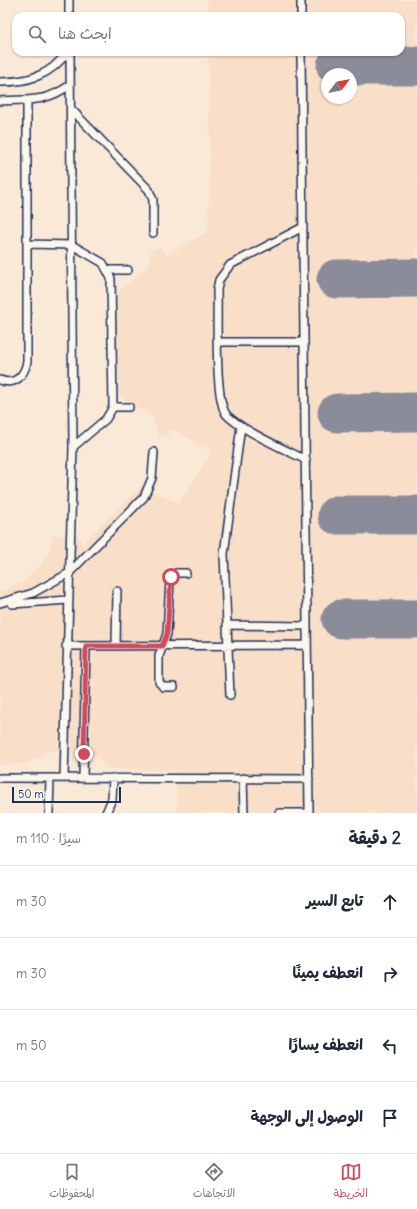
<!DOCTYPE html>
<html lang="ar">
<head>
<meta charset="utf-8">
<style>
	body { margin:0; font-family:Delius,"Playpen Sans Arabic",sans-serif; background:#f2f2f3; color:#1f2937; direction:rtl }
	.compass { position:absolute; left:321px; top:68px; width:36px; height:36px; border-radius:50%; background:#fff; box-shadow:0 1px 3px #0004; rotate:58deg }
	.scale { position:absolute; left:12px; bottom:10px; width:109px; box-sizing:border-box; padding-left:4px; border:2px solid #1b2f5e; border-top:0; font-size:11px; line-height:14px; white-space:nowrap; color:#1b2f5e; -webkit-text-stroke:3px #fbf7ec; paint-order:stroke }
	.stop { position:absolute; width:12px; height:12px; margin:-9px; border:3px solid #d1495b; border-radius:50%; background:#fff }
	.stop.end { background:#d1495b; border-color:#fff; box-shadow:0 1px 4px #0008 }
	.list { margin:0; padding:0; list-style:none }
	h2 { display:flex; justify-content:space-between; align-items:center; height:52px; margin:0; padding:0 16px; font-size:17px }
	h2 small { font-size:13px; font-weight:400; color:#747a83 }
	.list li { display:grid; grid-template-columns:26px 1fr auto; gap:12px; align-items:center; box-sizing:border-box; height:72px; padding:0 16px; border-top:1px solid #e0e1e3 }
	.list b { display:block; font-size:15px; white-space:nowrap }
	.list em { font-size:13px; font-style:normal; color:#747a83 }
	.icon { flex:none; width:22px; height:22px; fill:none; stroke:currentColor; stroke-width:2; stroke-linecap:round; stroke-linejoin:round }
	.map { position:relative; flex:none; width:417px; height:813px; overflow:hidden; direction:ltr }
	.search { position:absolute; background:#fff; box-shadow:0 1px 3px #0004; left:12px; right:12px; top:12px; height:44px; display:flex; align-items:center; gap:10px; box-sizing:border-box; padding:0 14px; border-radius:12px; color:#747a83; font-size:15px }
	.sheet { height:340px; background:#fff }
	nav { display:flex; justify-content:space-around; align-items:center; box-sizing:border-box; height:56px; border-top:1px solid #e0e1e3; background:#fff; font-size:11px; color:#747a83 }
	nav a { display:grid; justify-items:center; gap:2px }
	nav .on { color:#d1495b }
	.map>svg:first-child { display:block }
	.built { fill:#f9dfc8; fill-rule:evenodd }
	.lines { fill:none; stroke-linecap:round; stroke-linejoin:round }
	.taxiway { stroke:#8a8c9a; stroke-width:39 }
	.lane-casing { stroke:#1b2f5e; stroke-width:10 }
	.lane { stroke:#fbf7ec; stroke-width:7 }
	.route { stroke:#d1495b; stroke-width:5 }
</style>
</head>
<body>
<div class="map">
<svg width="417" height="813" viewBox="0 0 417 813">
	<rect width="100%" height="100%" fill="#fae9d7"/>
	<filter id="ink" filterUnits="userSpaceOnUse"><feTurbulence type="fractalNoise" baseFrequency=".025" numOctaves="2"/><feDisplacementMap in="SourceGraphic" scale="8" xChannelSelector="R" yChannelSelector="G"/><feConvolveMatrix kernelMatrix="1 2 1 2 8 2 1 2 1" color-interpolation-filters="sRGB"/></filter>
	<g filter="url(#ink)">
		<path class="built" d="M207,0H417V813H177L176,771L111,769L104,765L95,754L47,751L43,756L28,764L0,765V591L23,582L41,565L49,551L53,535L81,537V545L140,487L179,503L212,452L173,430L164,437L159,436L151,416L119,396L116,294L147,267L152,249L159,247L167,255L208,232L210,151L208,52H401V16H208ZM327,74H351V98H327Z"/>
		<g class="lines">
			<path class="taxiway" d="M336,66H417
				M336,279L417,278
				M337,413L417,412
				M337,515H417
				M341,619H417"/>
			<defs>
				<path id="lane" d="M69,0V16
					M301,0V16
					M301,52L309,813
					M0,82C27,82 51,76 67,52
					M0,101C29,99 45,103 70,85
					M71,109L149,190L153,200V233
					M303,227L230,265L219,280L217,290C218,314 214,398 226,414C239,429 286,450 306,460
					M27,244L72,245L103,263L111,278L113,407L106,419L73,447
					M108,270H128
					M218,342H304
					M0,380C15,386 24,376 27,362V101
					M113,407H129
					M0,603L33,593L69,573L144,497L152,478L154,452
					M12,604L68,600
					M227,625L307,626
					M66,646L307,645
					M116,646L117,591
					M174,687H163L159,682V656L167,634L170,580L176,573H186
					M230,695L224,554L241,426
					M0,778L309,779
					M64,778L73,447L70,52
					M83,778L86,646
					M243,778L244,813
					M49,813L50,778
					M106,813L112,799L113,778
					M279,813H309"/>
			</defs>
			<use href="#lane" class="lane-casing"/>
			<use href="#lane" class="lane"/>
		</g>
	</g>
	<g class="lines" filter="url(#ink)">
		<path class="route" d="M84,754L86,646H162L167,634L171,577"/>
	</g>
</svg>
<svg class="compass" viewBox="-18 -18 36 36"><path d="M0-13l5 13h-10z" fill="#e53935"/><path d="M0 13l5-13h-10z" fill="#747a83"/></svg>
<div class="scale">50 m</div>
<div class="stop" style="left:171px;top:577px"></div>
<div class="stop end" style="left:84px;top:754px"></div>
<div class="search"><svg class="icon" aria-label="search" viewBox="0 0 24 24"><circle cx="10" cy="10" r="6"/><path d="M15 15l6 6"/></svg>ابحث هنا</div>
</div>
<section class="sheet">
<h2>2 دقيقة<small>سيرًا · 110 m</small></h2>
<ul class="list">
<li><svg class="icon" aria-label="ahead" viewBox="0 0 24 24"><path d="M12 20V5M6 11l6-6 6 6"/></svg><div><b>تابع السير</b></div><em>30 m</em></li>
<li><svg class="icon" aria-label="right" viewBox="0 0 24 24"><path d="M7 20v-9h11M14 6l5 5-5 5"/></svg><div><b>انعطف يمينًا</b></div><em>30 m</em></li>
<li><svg class="icon" aria-label="left" viewBox="0 0 24 24"><path d="M17 20v-9H6M10 6l-5 5 5 5"/></svg><div><b>انعطف يسارًا</b></div><em>50 m</em></li>
<li><svg class="icon" aria-label="arrive" viewBox="0 0 24 24"><path d="M6 21V4h12l-3 4 3 4H6"/></svg><div><b>الوصول إلى الوجهة</b></div></li>
</ul>
</section>
<nav>
<a class="on"><svg class="icon" aria-label="map" viewBox="0 0 24 24"><path d="M3 6l6-2 6 2 6-2v14l-6 2-6-2-6 2zM9 4v14M15 6v14"/></svg>الخريطة</a>
<a><svg class="icon" aria-label="directions" viewBox="0 0 24 24"><path d="M12 3l9 9-9 9-9-9zM9 14v-3h6M13 9l2 2-2 2"/></svg>الاتجاهات</a>
<a><svg class="icon" aria-label="saved" viewBox="0 0 24 24"><path d="M7 4h10v16l-5-4-5 4z"/></svg>المحفوظات</a>
</nav>
</body>
</html>
